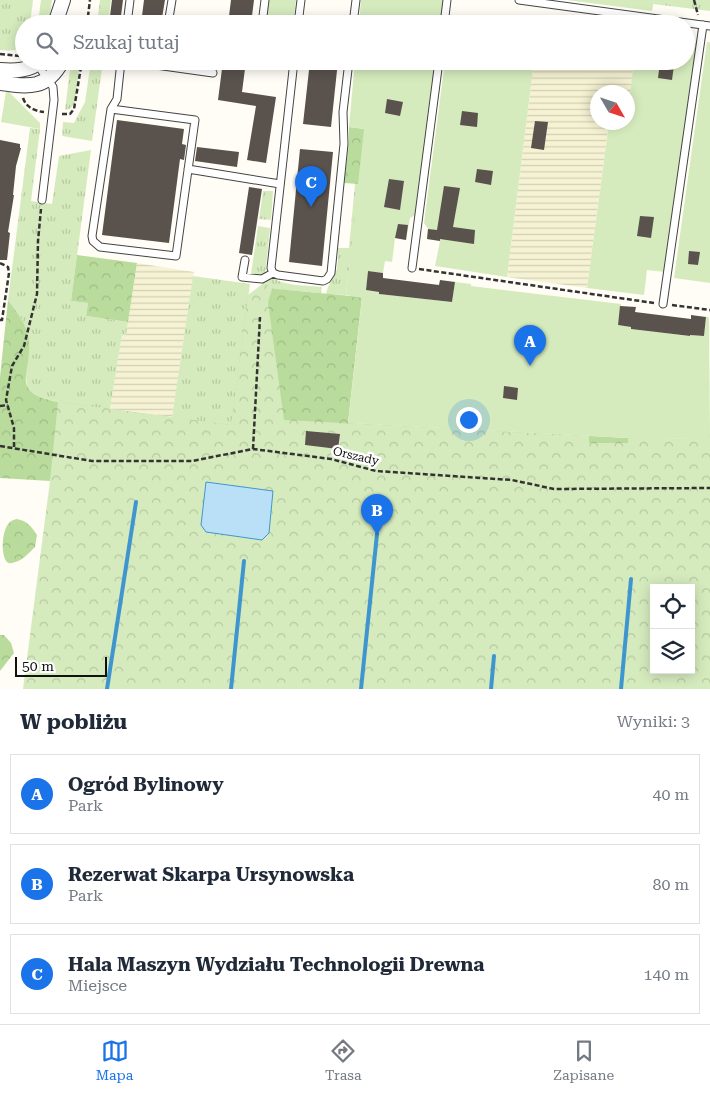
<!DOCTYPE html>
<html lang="pl">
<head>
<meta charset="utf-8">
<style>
	body { margin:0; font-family:"Roboto Serif",serif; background:#f6f6f7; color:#1f2937 }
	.controls { position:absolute; right:15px; bottom:15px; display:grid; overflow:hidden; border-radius:0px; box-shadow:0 2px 12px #0003 }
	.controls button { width:45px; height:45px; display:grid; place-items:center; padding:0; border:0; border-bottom:1px solid #e0e1e3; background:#fff; color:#1f2937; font:25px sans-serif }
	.compass { position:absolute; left:590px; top:85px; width:45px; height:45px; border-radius:50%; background:#fff; box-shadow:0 2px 12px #0003; rotate:129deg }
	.scale { position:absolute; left:15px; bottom:12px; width:92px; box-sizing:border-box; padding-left:5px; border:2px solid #111; border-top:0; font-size:14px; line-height:18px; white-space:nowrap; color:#111; -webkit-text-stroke:4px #fff; paint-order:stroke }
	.you { position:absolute; left:468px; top:419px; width:18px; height:18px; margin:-12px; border:4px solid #fff; border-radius:50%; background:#1a73e8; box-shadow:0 0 0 8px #1a73e833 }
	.badge { display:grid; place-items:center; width:32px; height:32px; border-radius:50%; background:#1a73e8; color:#fff; font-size:16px; font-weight:700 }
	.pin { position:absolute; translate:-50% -41px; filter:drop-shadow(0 1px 2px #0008) }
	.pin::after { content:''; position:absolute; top:26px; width:18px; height:15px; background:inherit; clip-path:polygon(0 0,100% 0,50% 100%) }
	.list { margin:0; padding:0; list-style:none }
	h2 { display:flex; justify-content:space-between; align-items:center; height:65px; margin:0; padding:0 20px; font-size:21px }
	h2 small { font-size:16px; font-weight:400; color:#747a83 }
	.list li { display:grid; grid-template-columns:32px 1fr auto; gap:15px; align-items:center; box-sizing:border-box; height:80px; margin:0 10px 10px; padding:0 10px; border:1px solid #e0e1e3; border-radius:0px }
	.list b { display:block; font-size:19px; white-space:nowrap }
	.list p { margin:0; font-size:16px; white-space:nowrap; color:#747a83 }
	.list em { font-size:16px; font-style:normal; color:#747a83 }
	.icon { flex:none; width:28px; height:28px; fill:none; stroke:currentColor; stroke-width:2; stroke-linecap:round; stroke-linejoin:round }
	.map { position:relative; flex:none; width:710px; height:689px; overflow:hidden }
	.search { position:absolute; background:#fff; box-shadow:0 2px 12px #0003; left:15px; right:15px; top:15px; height:55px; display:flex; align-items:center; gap:12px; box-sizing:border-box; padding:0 18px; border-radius:28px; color:#747a83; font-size:19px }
	.sheet { height:335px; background:#fff }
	nav { display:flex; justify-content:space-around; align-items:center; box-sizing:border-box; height:70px; border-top:1px solid #e0e1e3; background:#fff; font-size:14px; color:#747a83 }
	nav a { display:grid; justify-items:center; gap:2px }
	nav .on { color:#1a73e8 }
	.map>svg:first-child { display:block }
	.farmland { fill:url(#farmland-rules) }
	.grass { fill:url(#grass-tufts) }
	.forest { fill:url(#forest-crowns) }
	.park { fill:url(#park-crowns); fill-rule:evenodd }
	.garden { fill:#d5ebbd }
	.water { fill:#b9e0f7; stroke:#3f96cf }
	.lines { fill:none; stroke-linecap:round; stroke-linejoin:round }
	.stream { stroke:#3f96cf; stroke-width:4 }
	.building { fill:#5a524d }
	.lane-casing { stroke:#444; stroke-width:9 }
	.street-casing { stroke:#444; stroke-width:16 }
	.path { stroke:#333; stroke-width:2.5; stroke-dasharray:5 2.5; stroke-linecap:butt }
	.lane { stroke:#fff; stroke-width:7 }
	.street { stroke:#fff; stroke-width:14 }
	.labels { text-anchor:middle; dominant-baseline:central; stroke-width:5; stroke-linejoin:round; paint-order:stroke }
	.street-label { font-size:12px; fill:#111; stroke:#fff }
</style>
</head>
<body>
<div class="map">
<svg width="710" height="689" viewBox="0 0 710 689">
	<defs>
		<pattern id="farmland-rules" width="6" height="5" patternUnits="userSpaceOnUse" patternTransform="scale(1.25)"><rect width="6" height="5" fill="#f6f3d4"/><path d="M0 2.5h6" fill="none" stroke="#d2cfb5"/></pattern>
		<pattern id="grass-tufts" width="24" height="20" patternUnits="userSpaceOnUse" patternTransform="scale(1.25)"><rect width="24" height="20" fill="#d5ebbd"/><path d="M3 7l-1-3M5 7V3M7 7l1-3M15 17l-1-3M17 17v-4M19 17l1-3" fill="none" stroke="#b6c8a1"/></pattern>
		<pattern id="forest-crowns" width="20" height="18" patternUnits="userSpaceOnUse" patternTransform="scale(1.25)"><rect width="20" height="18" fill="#b9dc9c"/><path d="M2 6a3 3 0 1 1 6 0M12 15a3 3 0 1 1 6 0" fill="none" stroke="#9ebc85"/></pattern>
		<pattern id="park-crowns" width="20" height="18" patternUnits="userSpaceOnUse" patternTransform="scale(1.25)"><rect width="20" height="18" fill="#d5ebbd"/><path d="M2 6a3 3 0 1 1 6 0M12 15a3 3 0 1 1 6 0" fill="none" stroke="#b6c8a1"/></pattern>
	</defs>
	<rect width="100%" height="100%" fill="#fffdf5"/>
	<path class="farmland" d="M534,61H634L628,109V92H598V122L609,123L587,288L507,277Z
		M137,263L194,272L172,417L110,409L122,334L126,335Z"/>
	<path class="grass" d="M0,0H33L30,24H24V44C16,52 10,51 0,50Z
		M41,0H52L49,24H38Z
		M100,0H111L108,24H97Z
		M654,0H710V11L653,4Z
		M71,61H80L75,103L70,109L65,110Z
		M91,61H103L92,141L62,136L63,122L74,123L85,102Z
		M30,128L40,129L31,201L52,204L59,156L91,150L71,301L88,303L86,316L128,322L126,335H122L110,409C86,405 46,405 27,389L22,320L8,300Z
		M355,184H359L346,295L326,294C328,283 335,278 337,268C338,262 338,254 338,248H349Z
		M263,191H273L271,220L259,219Z
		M258,226L270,228L265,276L251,274Z
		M193,276L250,284L231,426L172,417Z
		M272,277C286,287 305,285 322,287L321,293L272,289L265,282Z"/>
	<path class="forest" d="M349,127L365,129L359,184L344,183L349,143Z
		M77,255L137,263L128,322L86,316L88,303L71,301Z
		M266,288L362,297L348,423L628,438L692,439L710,435V508L50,481L0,478V377L8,300C16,311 28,326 29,341C31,378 9,391 58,402L231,425L248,295Z
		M17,519C27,521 31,526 37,535L35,547C28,554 22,561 12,563C0,567 0,530 10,522C12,520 14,520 17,519Z
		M0,635H4L11,643L14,653L0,671Z"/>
	<path class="park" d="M265,282L272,289L268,302L284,420L589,436V443H628V438L693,439V435H710V689H23L50,481L58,402L231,425L248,295ZM654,588H691V670H654Z"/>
	<path class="garden" d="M269,0H296L293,24H266Z
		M361,0H442L444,1L441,24H359Z
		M567,0H654L652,11Z
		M451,15L530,24H450Z
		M686,42L696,43L665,272L647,270L644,295L587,288L609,123L628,122V109L634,61H686Z
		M707,42H710V283L674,278Z
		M355,61H436L417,214L410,218L406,240L395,238L392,262L385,261L383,273L368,271L366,290L379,292V294L452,302L455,282L471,284V286L621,304L618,325L631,327V329L689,336L690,335L704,336L706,317H709L710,435H693V439L628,438L348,423L362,298L346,295L364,129L349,127Z
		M445,61H534L507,277L435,266L440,241L427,239L428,229L424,223Z
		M6,92H9L40,123V129L1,122Z"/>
	<path class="water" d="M206,482L273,491L269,533L262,540L206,532L201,525Z"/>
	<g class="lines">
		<path class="stream" d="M107,689L136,502
			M231,689L244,561
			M361,689L377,534
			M491,689L494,656
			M621,689L631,579"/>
	</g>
	<path class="building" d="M112,0H123L120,24H109Z
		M144,0H165L161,24H141Z
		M231,0H254L251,24H228Z
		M223,61H246L242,92L276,97L266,163L247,160L256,106L218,100Z
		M310,61H338L331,127L303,124Z
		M660,62L674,65L672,80L658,78Z
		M387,99L403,102L400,116L385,113Z
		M462,111L478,113L477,127L460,125Z
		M117,120L184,129L182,144L186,145L184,160L180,159L169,243L102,235Z
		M535,121L548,122L544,150L531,148Z
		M0,140L20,144V148H21L16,166L13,195H14L8,232L10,233L7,260H0Z
		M197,147L239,152L237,167L195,161Z
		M300,149L333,152L322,266L289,262Z
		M477,169L493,171L491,185L475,182Z
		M389,179L404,181L400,210L384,207Z
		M444,186L460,188L453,227L475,230L474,244L440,239V241L427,239L428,229L437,230Z
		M249,187L262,189L252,255L239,253Z
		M640,216L654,217L651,238L637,236Z
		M398,224L408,225L406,240L395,238Z
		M689,251L700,252L698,265L688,264Z
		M368,271L383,273V278L439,285L440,280L455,282L452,302L379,294V292L366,290Z
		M620,306L636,307L635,312L691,319V315L706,317L704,336L690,335V336L631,329V327L618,325Z
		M504,386L518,388L517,400L503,398Z
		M306,431L340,434L338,449L305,445Z"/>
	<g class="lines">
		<defs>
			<path id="lane" d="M519,0L710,26
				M127,24L130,0
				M168,24L172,0
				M262,24L265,0
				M298,24L301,0
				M353,24L356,0
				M444,24L447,0
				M129,61L163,66V62
				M271,61L294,64
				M294,61L271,268L273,273L278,275L323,281L327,279L331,273L344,144L343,112L349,61
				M37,64L53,87L54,100L42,200
				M163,66L213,73
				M111,109L195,120L176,256L100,247L93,241L92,236L111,109L117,99L121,61
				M188,169L280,184
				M245,260L242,277L262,279L273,273
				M412,268L439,61
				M663,304L703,25"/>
			<path id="street" d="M55,24L63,0
				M0,70C15,71 29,71 41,61
				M0,83C28,87 47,90 62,61"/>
		</defs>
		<use href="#lane" class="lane-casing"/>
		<use href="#street" class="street-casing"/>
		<path class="path" d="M694,0L698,15
			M87,24L90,0
			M0,54L20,56
			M23,98C26,107 34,111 44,112
			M62,114H70L74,109L82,61
			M0,263L8,267L9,273L2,320H0
			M419,269L654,303
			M672,305L710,310
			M0,406L8,405
			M0,446L92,461H192L253,449L331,459L376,471L512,480L554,489L710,488
			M14,447V428L6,400L12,366L24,346L37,294L38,241L41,209
			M253,449L260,317"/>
		<use href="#lane" class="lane"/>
		<use href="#street" class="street"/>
	</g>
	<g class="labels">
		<g class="street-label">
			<text transform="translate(356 456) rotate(13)">Orszady</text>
		</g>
	</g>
</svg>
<div class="controls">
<button><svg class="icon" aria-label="locate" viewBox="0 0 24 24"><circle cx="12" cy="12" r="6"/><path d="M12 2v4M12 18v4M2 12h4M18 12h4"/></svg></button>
<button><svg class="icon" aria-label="layers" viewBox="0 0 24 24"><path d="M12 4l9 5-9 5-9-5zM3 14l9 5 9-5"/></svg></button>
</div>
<svg class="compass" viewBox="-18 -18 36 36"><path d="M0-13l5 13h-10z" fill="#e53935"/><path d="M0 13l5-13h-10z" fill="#747a83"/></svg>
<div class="scale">50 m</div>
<div class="you"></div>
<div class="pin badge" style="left:530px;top:366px">A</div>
<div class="pin badge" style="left:377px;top:535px">B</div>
<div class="pin badge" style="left:311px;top:207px">C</div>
<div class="search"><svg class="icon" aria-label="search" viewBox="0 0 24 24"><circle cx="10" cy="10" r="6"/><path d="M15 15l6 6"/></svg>Szukaj tutaj</div>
</div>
<section class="sheet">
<h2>W pobliżu<small>Wyniki: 3</small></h2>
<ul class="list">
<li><span class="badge">A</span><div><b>Ogród Bylinowy</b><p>Park</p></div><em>40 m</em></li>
<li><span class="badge">B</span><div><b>Rezerwat Skarpa Ursynowska</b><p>Park</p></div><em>80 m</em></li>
<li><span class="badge">C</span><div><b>Hala Maszyn Wydziału Technologii Drewna</b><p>Miejsce</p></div><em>140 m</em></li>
</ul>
</section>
<nav>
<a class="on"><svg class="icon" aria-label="map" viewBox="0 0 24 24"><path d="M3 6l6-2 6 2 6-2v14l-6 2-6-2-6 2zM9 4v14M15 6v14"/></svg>Mapa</a>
<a><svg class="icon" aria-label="directions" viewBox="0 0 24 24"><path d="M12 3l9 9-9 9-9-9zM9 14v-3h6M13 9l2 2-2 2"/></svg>Trasa</a>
<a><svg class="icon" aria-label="saved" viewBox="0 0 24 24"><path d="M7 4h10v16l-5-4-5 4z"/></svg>Zapisane</a>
</nav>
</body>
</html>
